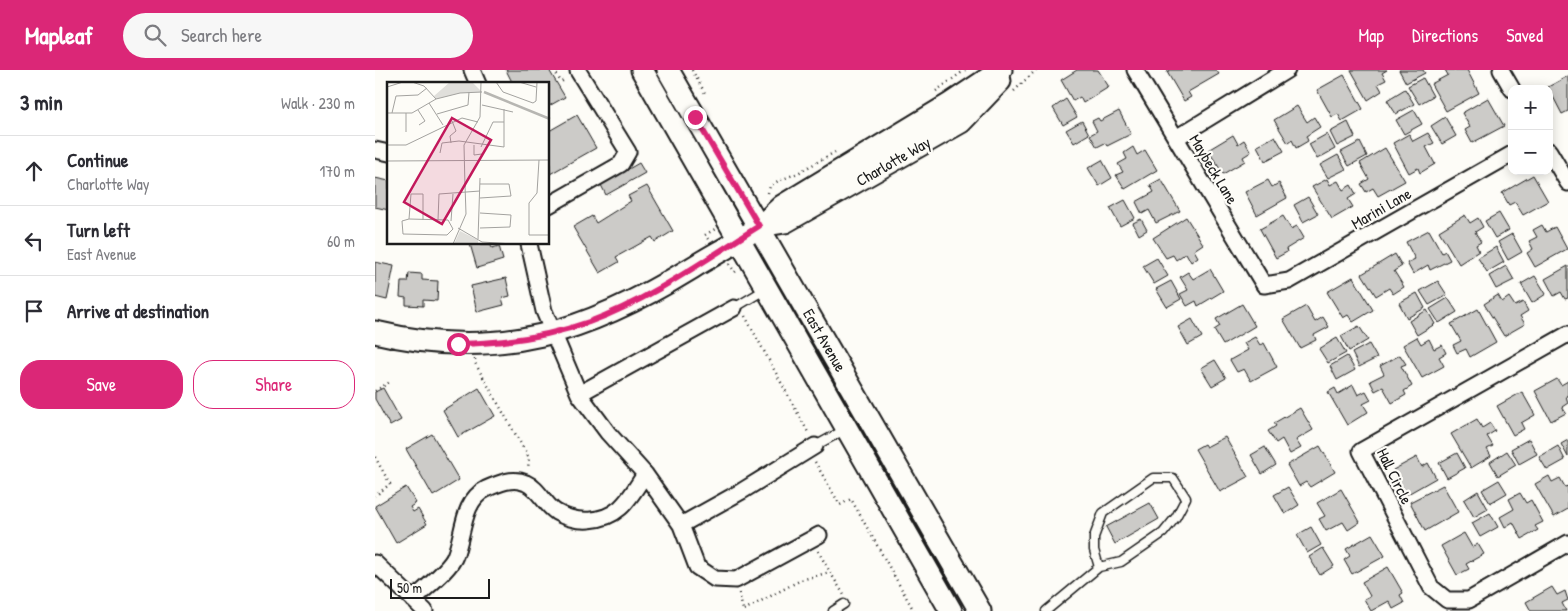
<!DOCTYPE html>
<html lang="en">
<head>
<meta charset="utf-8">
<style>
	body { margin:0; font-family:"Patrick Hand",sans-serif; background:#f7f7f7; color:#2b2b33 }
	.controls { position:absolute; right:15px; top:15px; display:grid; overflow:hidden; border-radius:10px; box-shadow:0 2px 12px #0003 }
	.controls button { width:45px; height:45px; display:grid; place-items:center; padding:0; border:0; border-bottom:1px solid #e1e1e2; background:#fff; color:#2b2b33; font:25px sans-serif }
	.scale { position:absolute; left:15px; bottom:12px; width:100px; box-sizing:border-box; padding-left:5px; border:2px solid #1c1c1c; border-top:0; font-size:14px; line-height:18px; white-space:nowrap; color:#1c1c1c; -webkit-text-stroke:4px #fdfcf7; paint-order:stroke }
	.stop { position:absolute; width:15px; height:15px; margin:-11px; border:4px solid #db2777; border-radius:50%; background:#fff }
	.stop.end { background:#db2777; border-color:#fff; box-shadow:0 1px 5px #0008 }
	.list { margin:0; padding:0; list-style:none }
	h2 { display:flex; justify-content:space-between; align-items:center; height:65px; margin:0; padding:0 20px; font-size:21px }
	h2 small { font-size:16px; font-weight:400; color:#7c7c81 }
	.list li { display:grid; grid-template-columns:32px 1fr auto; gap:15px; align-items:center; box-sizing:border-box; height:70px; padding:0 20px; border-top:1px solid #e1e1e2 }
	.list b { display:block; font-size:19px; white-space:nowrap }
	.list p { margin:0; font-size:16px; white-space:nowrap; color:#7c7c81 }
	.list em { font-size:16px; font-style:normal; color:#7c7c81 }
	.actions { display:flex; gap:10px; padding:15px 20px }
	.actions a { flex:1; padding:11px 0; border:1px solid #db2777; border-radius:20px; text-align:center; font-size:18px; color:#db2777 }
	.actions .main { background:#db2777; color:#fff }
	.icon { flex:none; width:28px; height:28px; fill:none; stroke:currentColor; stroke-width:2; stroke-linecap:round; stroke-linejoin:round }
	.map { position:relative; flex:none; width:1193px; height:541px; overflow:hidden }
	header { display:flex; align-items:center; gap:30px; box-sizing:border-box; height:70px; padding:0 25px; background:#db2777; color:#fff }
	header strong { font-size:24px }
	nav { display:flex; gap:28px; margin-inline-start:auto; font-size:18px }
	.search { width:350px; height:45px; background:#f7f7f7; display:flex; align-items:center; gap:12px; box-sizing:border-box; padding:0 18px; border-radius:28px; color:#7c7c81; font-size:19px }
	main { display:flex }
	aside { flex:1; background:#fff }
	.map>svg:first-child { display:block }
	.building { fill:#cccbc8; stroke:#1c1c1c }
	.lines { fill:none; stroke-linecap:round; stroke-linejoin:round }
	.lane-casing { stroke:#1c1c1c; stroke-width:11 }
	.street-casing { stroke:#1c1c1c; stroke-width:19 }
	.secondary-casing { stroke:#1c1c1c; stroke-width:25 }
	.path { stroke:#1c1c1c; stroke-width:2.5; stroke-dasharray:1 4; stroke-linecap:butt }
	.lane { stroke:#fdfcf7; stroke-width:8 }
	.street { stroke:#fdfcf7; stroke-width:15 }
	.secondary { stroke:#fdfcf7; stroke-width:21 }
	.route { stroke:#db2777; stroke-width:6 }
	.labels { text-anchor:middle; dominant-baseline:central; stroke-width:4.5; stroke-linejoin:round; paint-order:stroke }
	.street-label { font-size:16px; fill:#1c1c1c; stroke:#fdfcf7 }
	.inset-river { fill:none; stroke:#b7b6b2; stroke-width:2.5 }
	.inset-road { fill:none; stroke:#a3a29f; stroke-width:1 }
	.view { fill:#c2185b; fill-opacity:0.15; stroke:#c2185b; stroke-width:2.5 }
	.inset-edge { fill:none; stroke:#1c1c1c; stroke-width:2.5 }
</style>
</head>
<body>
<header>
<strong>Mapleaf</strong>
<div class="search"><svg class="icon" aria-label="search" viewBox="0 0 24 24"><circle cx="10" cy="10" r="6"/><path d="M15 15l6 6"/></svg>Search here</div>
<nav><a>Map</a><a>Directions</a><a>Saved</a></nav>
</header>
<main>
<aside>
<h2>3 min<small>Walk · 230 m</small></h2>
<ul class="list">
<li><svg class="icon" aria-label="ahead" viewBox="0 0 24 24"><path d="M12 20V5M6 11l6-6 6 6"/></svg><div><b>Continue</b><p>Charlotte Way</p></div><em>170 m</em></li>
<li><svg class="icon" aria-label="left" viewBox="0 0 24 24"><path d="M17 20v-9H6M10 6l-5 5 5 5"/></svg><div><b>Turn left</b><p>East Avenue</p></div><em>60 m</em></li>
<li><svg class="icon" aria-label="arrive" viewBox="0 0 24 24"><path d="M6 21V4h12l-3 4 3 4H6"/></svg><div><b>Arrive at destination</b></div></li>
</ul>
<div class="actions"><a class="main">Save</a><a>Share</a></div>
</aside>
<div class="map">
<svg width="1193" height="541" viewBox="0 0 1193 541">
	<rect width="100%" height="100%" fill="#fdfcf7"/>
	<filter id="ink" filterUnits="userSpaceOnUse"><feTurbulence type="fractalNoise" baseFrequency=".02" numOctaves="2"/><feDisplacementMap in="SourceGraphic" scale="10" xChannelSelector="R" yChannelSelector="G"/><feConvolveMatrix kernelMatrix="1 2 1 2 8 2 1 2 1" color-interpolation-filters="sRGB"/></filter>
	<g filter="url(#ink)">
		<path class="building" d="M131,0H174L190,27L174,36V14H138Z
			M702,0H723L734,17L708,33L705,27L698,31L686,10Z
			M795,0H841L844,4L813,22L816,27L809,31L792,2Z
			M976,0H1012L1007,3L1011,10L1003,14L1007,21L993,30Z
			M1024,0H1048L1050,3L1031,13Z
			M1070,0H1092L1104,23L1071,41L1056,14L1073,5Z
			M969,5L988,39L967,51L963,44L957,47L942,20Z
			M1193,6V41L1187,44L1173,17Z
			M1048,8L1058,26L1044,34L1033,16Z
			M1030,19L1039,34L1021,44L1012,30Z
			M1113,28L1129,56L1097,73L1090,60L1095,57L1087,43Z
			M691,29L702,47L688,55L678,38Z
			M922,36L932,52L939,47L945,57L931,66L933,71L921,78L917,70L913,73L899,50Z
			M1039,40L1047,54L1029,64L1021,50Z
			M744,41L756,64L732,76L730,73L722,77L715,65L722,61L717,51L723,48L725,51Z
			M202,45L221,78L175,104L174,61Z
			M1070,47L1081,66L1067,74L1056,56Z
			M707,51L714,64L699,73L691,60Z
			M973,52L980,67L962,76L955,62Z
			M1053,63L1059,73L1051,77L1060,94L1045,103L1043,98L1034,103L1018,73L1034,64L1038,71Z
			M952,64L960,79L942,89L934,74Z
			M858,65L863,74L869,70L876,82L868,87L870,91L848,104L833,80Z
			M900,66L909,81L890,91L882,76Z
			M985,72L992,86L974,96L966,82Z
			M758,77L762,85L770,80L782,100L750,119L741,105L748,102L743,94L752,89L749,83Z
			M1010,78L1030,111L1003,126L998,118L991,122L986,114L994,109L985,93Z
			M963,85L971,99L953,108L945,95Z
			M727,90L737,108L724,116L713,98Z
			M264,93L270,103L231,125L226,115Z
			M1158,105L1173,131L1148,145L1140,132L1134,135L1127,123Z
			M0,108L14,111V140L0,137Z
			M786,109L805,141L781,153L774,140L767,144L761,132L779,122L775,115Z
			M952,109L955,115L963,111L968,120L976,115L981,124L973,129L978,137L957,149L937,117Z
			M893,110L897,117L904,113L912,128L882,145L870,122Z
			M272,116L298,161L280,172L277,167L241,187L244,192L225,203L198,157L217,146L221,153L256,131L253,126Z
			M933,127L943,144L928,152L919,135Z
			M750,130L760,148L745,156L735,138Z
			M1124,143L1134,160L1120,168L1110,151Z
			M1090,145L1095,153L1103,148L1108,157L1100,162L1106,172L1101,175L1104,181L1084,194L1064,161Z
			M908,146L916,159L922,156L929,168L911,179L912,182L901,188L885,159Z
			M811,147L828,174L819,180L823,187L816,192L811,183L801,190L798,185L791,188L778,168Z
			M766,149L772,160L764,165L758,153Z
			M1167,155L1171,162L1180,157L1192,179L1160,197L1152,183L1158,179L1154,171L1162,167L1158,160Z
			M1054,160L1067,183L1070,181L1075,190L1055,200L1053,195L1038,204L1032,193L1040,189L1031,172Z
			M1137,164L1147,182L1133,190L1123,172Z
			M95,174H115L117,178L124,176L128,190L102,198Z
			M1121,177L1129,192L1112,202L1103,188Z
			M1020,184L1027,196L1019,201L1029,217L1018,224L1014,218L1001,226L987,204Z
			M782,188L793,206L779,214L768,196Z
			M0,192L19,196L12,230L0,227Z
			M1131,196L1139,210L1121,219L1114,206Z
			M1193,196V228L1190,229L1186,222L1179,226L1170,209Z
			M835,199L848,221L823,236L821,231L812,236L805,224L813,220L805,207L813,202L818,209Z
			M34,203L47,204V210L63,211L62,231L48,230V236L31,235V228L25,227L26,212H33Z
			M1160,206L1171,224L1157,233L1146,214Z
			M978,207L998,240L978,252L973,245L968,248L952,222Z
			M131,208L135,226L127,228L129,235L102,242L96,216Z
			M796,211L806,229L792,237L781,219Z
			M1063,211L1072,225L1054,235L1045,221Z
			M1042,223L1050,238L1032,248L1024,233Z
			M1123,225L1127,232L1134,227L1140,236L1148,232L1153,241L1145,246L1150,254L1129,266L1109,234Z
			M1073,228L1082,242L1064,253L1055,239Z
			M867,234L880,256L848,275L839,260L845,256L841,249Z
			M931,236L940,252L948,247L954,257L939,265L941,270L925,278L908,249Z
			M1103,239L1121,272L1095,287L1091,279L1082,283L1078,275L1086,271L1076,254Z
			M1052,240L1060,254L1042,265L1034,251Z
			M817,249L827,267L813,275L803,257Z
			M984,256L993,270L974,281L966,266Z
			M880,267L885,275L889,273L902,297L876,311L869,299L862,302L855,290L873,280L869,273Z
			M1042,267L1046,274L1054,269L1059,279L1067,275L1071,283L1064,287L1069,296L1047,308L1028,275Z
			M962,268L971,283L953,293L944,279Z
			M994,274L1002,288L984,297L977,283Z
			M1025,285L1031,294L1026,296L1037,316L1029,321L1031,325L1017,333L1008,317L1000,321L995,311L1009,304L1005,296Z
			M972,286L980,300L962,310L955,296Z
			M840,290L851,308L837,316L826,298Z
			M1182,309L1186,315L1193,311V325L1191,326L1193,333L1187,337L1191,343L1176,351L1160,321Z
			M978,315L983,325L991,321L996,330L988,334L993,342L972,355L953,322L960,318L963,324Z
			M8,318L26,350L15,356L0,329V322Z
			M104,318L120,346L83,367L68,340Z
			M1147,322L1160,345L1146,353L1149,359L1138,365L1122,336Z
			M925,338L938,360L921,370L926,378L915,384L907,369L901,373L893,361L901,356L899,353Z
			M1102,349L1107,358L1115,353L1120,361L1112,366L1118,376L1112,379L1116,386L1096,398L1076,364Z
			M57,364L84,410L58,426L31,379Z
			M850,367L873,407L845,422L820,379L829,374L831,377Z
			M1154,369L1162,384L1144,394L1136,379Z
			M1193,370V387L1186,374Z
			M945,376L960,402L935,417L931,412L924,416L912,395Z
			M1183,376L1190,390L1172,400L1164,387Z
			M890,377L901,395L887,404L876,385Z
			M1132,381L1141,395L1123,406L1115,392Z
			M1082,383L1090,398L1072,408L1064,393Z
			M1042,387L1047,397L1053,393L1061,408L1031,425L1018,400Z
			M1174,406L1177,412L1185,408L1190,417L1193,416V439L1179,447L1160,414Z
			M1124,410L1132,423L1115,433L1107,420Z
			M1068,415L1083,442L1050,461L1035,432Z
			M31,417L41,433L35,437L38,442L43,439L52,454L21,473L0,436Z
			M913,417L924,435L910,444L899,425Z
			M966,419L985,452L973,460L968,452L951,461L944,449L950,446L942,433Z
			M1103,421L1113,439L1099,447L1089,430Z
			M1145,423L1151,433L1156,430L1168,452L1160,456L1163,460L1147,469L1138,452L1130,457L1125,447L1139,439L1134,429Z
			M775,433L784,449L740,474L731,457Z
			M1115,443L1123,457L1105,467L1097,453Z
			M936,457L946,475L932,483L922,465Z
			M1089,463L1097,477L1103,474L1109,484L1091,494L1094,499L1082,505L1066,476Z
			M997,464L1010,486L977,504L969,490L975,486L971,479Z
			M948,478L959,496L945,505L934,487Z
			M1013,497L1028,523L1025,525L1029,533L1018,539L1014,531L996,541L989,529L995,526L987,512Z
			M1177,517L1182,525L1190,521L1193,530L1187,533L1191,541H1156L1151,532Z"/>
		<g class="lines">
			<defs>
				<path id="lane" d="M359,238L391,219
					M440,376L471,359
					M458,541L469,534
					M671,541L724,497L746,492L788,463L801,447L811,428L798,408H778L728,443L719,467V480L724,497"/>
				<path id="street" d="M97,0L103,14
					M760,0L889,215L914,211L1137,84
					M1126,0L1137,19
					M801,68L912,0
					M0,80L14,83
					M1174,81L1193,113
					M174,135L246,94L253,82L203,1
					M154,174L169,241L204,324L233,363L270,404L306,455L322,497L340,509L361,510L444,465
					M1193,264L986,381L1056,517L1072,530H1094L1193,473
					M204,324L359,238
					M306,455L367,421L440,376
					M0,493L50,541
					M38,530C49,519 76,498 80,486C89,464 87,431 111,419C124,413 138,407 151,413C163,418 170,435 181,442C201,454 228,453 245,438C255,429 263,415 270,404"/>
				<path id="secondary" d="M267,0L576,541
					M293,0L605,541
					M385,156L410,152L586,52L625,11
					M0,262C123,292 213,262 317,198C339,184 364,172 385,156C393,150 400,142 407,136L575,34L626,0"/>
			</defs>
			<use href="#lane" class="lane-casing"/>
			<use href="#street" class="street-casing"/>
			<use href="#secondary" class="secondary-casing"/>
			<path class="path" d="M179,0L186,12L191,9
				M317,0L331,25
				M561,21L590,0
				M639,21L661,0
				M393,123L395,116L403,111L423,103L460,82
				M333,169L330,165L340,159
				M354,194L360,202L362,200
				M370,246L434,364
				M100,289V293L154,388L153,399
				M0,321L15,312
				M0,387L15,414L0,426
				M440,392L465,435L476,429L539,541
				M443,481L455,502
				M364,523L368,540
				M369,540L426,510L455,502L469,525"/>
			<use href="#lane" class="lane"/>
			<use href="#street" class="street"/>
			<use href="#secondary" class="secondary"/>
		</g>
	</g>
	<g class="lines" filter="url(#ink)">
		<path class="route" d="M83,274C128,273 172,267 214,252C274,230 330,190 384,156L320,47"/>
	</g>
	<g class="labels">
		<g class="street-label">
			<text transform="translate(518 91) rotate(-30)">Charlotte Way</text>
			<text transform="translate(839 99) rotate(59)">Maybeck Lane</text>
			<text transform="translate(1006 138) rotate(-30)">Marini Lane</text>
			<text transform="translate(450 270) rotate(60)">East Avenue</text>
			<text transform="translate(1020 406) rotate(64)">Hall Circle</text>
		</g>
	</g>
	<g transform="translate(12 12)">
		<rect width="162" height="162" fill="#fdfcf7"/>
		<path d="M63,0H85L95,10L73,11L49,17L47,14ZM73,149L91,158V162H67Z" fill="#e0dfdb"/>
		<path class="inset-river" d="M97,10L163,37"/>
		<path class="inset-road" d="M25,0L37,4L49,17M109,0L116,10L146,21L149,19L150,0M132,0L149,5M0,5L16,0M42,21L56,43M95,23L126,30M31,28L38,39L32,43M0,31H25L49,17L73,11L95,10M5,31L9,14L31,13L40,6M19,31V50M50,32L81,23L82,10M64,61L63,54L69,49L65,39M0,63H19L75,36L91,40M87,63V73L95,72M94,65L106,40H117M53,71L55,61L72,59L117,65V27M152,78L150,111L142,121V153H163M0,79L163,78M93,102H122L124,114L93,116M78,105L77,63L93,35L94,0M93,131L124,133L123,145L93,146M22,137L61,138L66,147L60,153L16,152L15,139ZM22,137L24,112H36V138M51,138L52,112L93,109M64,139L66,112M71,146L95,160L126,162M91,157L93,96M66,162L79,132L78,103"/>
		<path class="view" d="M65,36L104,58L55,142L17,120Z"/>
		<rect width="162" height="162" class="inset-edge"/>
	</g>
</svg>
<div class="controls">
<button>+</button>
<button>−</button>
</div>
<div class="scale">50 m</div>
<div class="stop" style="left:83px;top:274px"></div>
<div class="stop end" style="left:320px;top:47px"></div>
</div>
</main>
</body>
</html>
